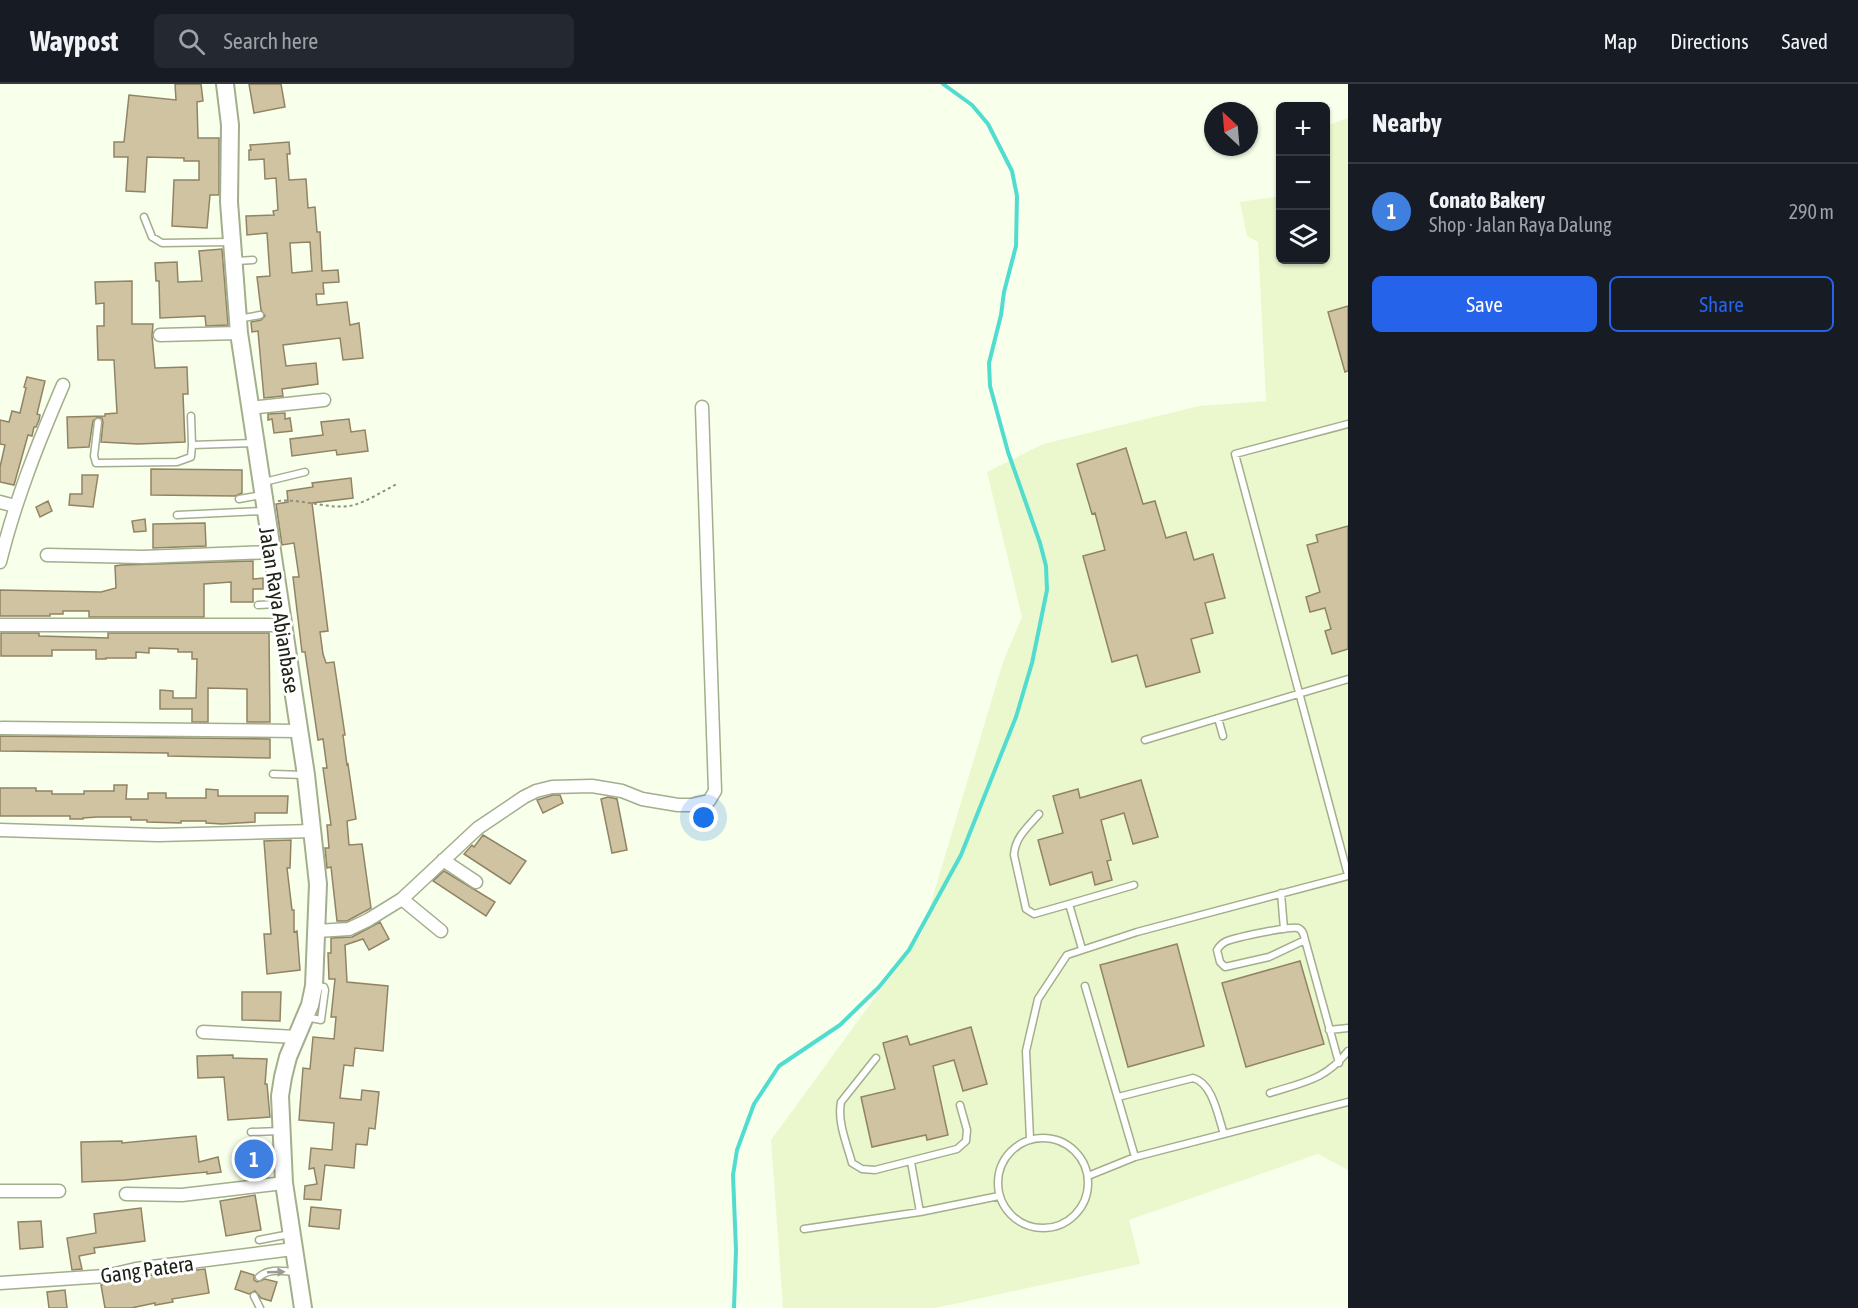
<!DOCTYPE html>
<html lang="en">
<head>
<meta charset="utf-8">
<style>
	body { margin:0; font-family:"Asap Condensed",sans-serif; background:#242831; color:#f1f3f6 }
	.controls { position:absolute; right:18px; top:18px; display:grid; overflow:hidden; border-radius:9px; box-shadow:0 2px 4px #0004 }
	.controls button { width:54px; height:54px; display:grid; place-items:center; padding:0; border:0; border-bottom:2px solid #363941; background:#171b24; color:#f1f3f6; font:30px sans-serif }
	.compass { position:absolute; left:1204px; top:18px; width:54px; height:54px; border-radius:50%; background:#171b24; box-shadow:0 2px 4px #0004; rotate:334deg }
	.you { position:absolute; left:704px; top:734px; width:21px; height:21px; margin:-15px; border:4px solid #fff; border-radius:50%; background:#1a73e8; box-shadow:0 0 0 9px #1a73e833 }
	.badge { display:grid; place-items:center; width:39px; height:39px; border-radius:50%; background:#2563eb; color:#fff; font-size:20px; font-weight:700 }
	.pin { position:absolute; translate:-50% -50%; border:3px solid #fff; box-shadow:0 2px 6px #0006 }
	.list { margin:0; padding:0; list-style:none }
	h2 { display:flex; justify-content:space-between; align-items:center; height:78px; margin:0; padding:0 24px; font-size:26px }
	h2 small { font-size:20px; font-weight:400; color:#9ea1a6 }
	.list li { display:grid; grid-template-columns:39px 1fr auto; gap:18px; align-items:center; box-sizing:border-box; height:96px; padding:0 24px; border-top:2px solid #363941 }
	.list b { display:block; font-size:22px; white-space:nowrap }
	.list p { margin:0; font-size:20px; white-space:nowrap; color:#9ea1a6 }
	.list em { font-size:20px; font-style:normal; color:#9ea1a6 }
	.actions { display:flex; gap:12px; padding:18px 24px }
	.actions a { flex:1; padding:14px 0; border:2px solid #2563eb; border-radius:9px; text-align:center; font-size:21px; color:#2563eb }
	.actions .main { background:#2563eb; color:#fff }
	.icon { flex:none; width:33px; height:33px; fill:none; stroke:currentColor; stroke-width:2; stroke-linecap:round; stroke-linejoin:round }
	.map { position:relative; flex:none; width:1348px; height:1224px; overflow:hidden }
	header { display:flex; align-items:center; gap:36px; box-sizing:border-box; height:84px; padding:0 30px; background:#171b24; border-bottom:2px solid #363941 }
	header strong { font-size:28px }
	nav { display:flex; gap:33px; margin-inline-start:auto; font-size:21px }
	.search { width:420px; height:54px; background:#242831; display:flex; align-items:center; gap:15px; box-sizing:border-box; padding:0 21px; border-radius:9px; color:#9ea1a6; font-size:22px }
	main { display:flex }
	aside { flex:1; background:#171b24 }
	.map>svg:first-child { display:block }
	.built { fill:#ebf8cd }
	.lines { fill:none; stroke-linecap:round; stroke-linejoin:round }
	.stream { stroke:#50ddcf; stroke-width:4 }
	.building { fill:#d0c3a1; stroke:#908464; stroke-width:1.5; fill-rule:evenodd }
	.lane-casing { stroke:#a3ae8d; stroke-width:9 }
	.street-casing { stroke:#a3ae8d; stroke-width:15 }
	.secondary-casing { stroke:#a3ae8d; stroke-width:20 }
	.path { stroke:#8b907f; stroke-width:2; stroke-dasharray:3 3; stroke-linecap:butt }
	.lane { stroke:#fff; stroke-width:6 }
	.street { stroke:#fff; stroke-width:12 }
	.secondary { stroke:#fff; stroke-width:16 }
	.oneway { fill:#9b9c97 }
	.labels { text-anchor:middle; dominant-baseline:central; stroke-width:6; stroke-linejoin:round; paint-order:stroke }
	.street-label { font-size:21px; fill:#202317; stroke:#fff }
</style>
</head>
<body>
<header>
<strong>Waypost</strong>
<div class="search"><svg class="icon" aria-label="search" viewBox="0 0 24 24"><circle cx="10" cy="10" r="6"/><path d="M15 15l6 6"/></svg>Search here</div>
<nav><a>Map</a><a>Directions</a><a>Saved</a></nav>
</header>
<main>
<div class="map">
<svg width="1348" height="1224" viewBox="0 0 1348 1224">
	<rect width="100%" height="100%" fill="#f8ffea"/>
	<path class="built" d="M1348,34V1086L1318,1070L1129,1136L1140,1180L935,1224H783L771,1056L922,849L1003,578L1022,533L987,388L1043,360L1199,322L1266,317L1258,158L1247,152L1240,118L1280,112V176H1326V42Z"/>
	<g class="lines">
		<path class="stream" d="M734,1224L736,1166L733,1091L737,1066L754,1020L779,982L840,941L879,903L909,866L961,771L1016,633L1032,579L1047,506L1046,482L1040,459L1008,368L990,302L989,279L1001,231L1004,208L1016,162L1017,112L1012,87L988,40L972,21L943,0"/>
	</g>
	<path class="building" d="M175,0H201L203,17L197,18L198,54H219V111H210L207,144L172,142L174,96H199V77H184V74L147,73L145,108L126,107L128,73H114V58H124L129,11L176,16Z
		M249,0H281L285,23L254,29Z
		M289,58L290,70H287L289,96L306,95L308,124L315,123L317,148H320L322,187L338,186L339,198L323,199L324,210H316L317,221L347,218L350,241L359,239L363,274L343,276L340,254L283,261L286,282L316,279L318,300L282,305L283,312L264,314L258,247L252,248L251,238L261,236L265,232L261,226L257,193L270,192L267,149L247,151L246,132L274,131L273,127L278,126L276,94L265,95L264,75L249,76V66H251L250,61ZM310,158L312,187L292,189L290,159Z
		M222,165L228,241L206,242L205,232L160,234L159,197H156L155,179L177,178L178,198L202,197L199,167Z
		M132,197V240H153L152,252L155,284L187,283L188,310H183L185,358L138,360L101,358L103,338L102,334L98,333L93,337L89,363L68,364L67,333L105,332V330L117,329L114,276H98L97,242H104V219L96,220L95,198Z
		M1348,222V287L1345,288L1328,228Z
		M27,293L45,297L37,330L40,331L39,336L36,343H34L32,352L28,351L14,401L0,398V383L5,361L0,360V336L9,338L12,327L20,329L26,304L24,303Z
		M285,329V335L290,334L292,347L274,349L272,335L268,336V330Z
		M349,335L351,348L365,346L368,367L337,371L336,366L292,372L290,355L323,351L321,338Z
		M1126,364L1143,420L1155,417L1166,454L1186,448L1194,476L1213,470L1225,514L1205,519L1213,549L1191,555L1200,588L1146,603L1137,571L1112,578L1083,472L1105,466L1095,429L1092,430L1077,380Z
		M151,385L242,386V409L235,412L151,411Z
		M82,391H98L93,423L69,421L70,410H82Z
		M351,394L353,414L312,419L328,547L320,548L323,570L326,579L334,578L345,651H343L347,681L348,680L356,735L347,737L349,761L362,760L371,824L347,837H337L331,783L327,784L325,764H329L327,741H331L323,684H327L323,655L318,656L305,568H302L293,493H299L294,459L282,461L276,420L288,418L287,407L313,403L312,399Z
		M48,417L52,427L40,433L36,423Z
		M145,435L146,447L134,448L132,437Z
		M205,439L206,462L153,464V440Z
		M1348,442V565L1332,570L1325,547L1331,545L1325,524L1310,528L1306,513L1320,508L1307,461L1318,458L1316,451Z
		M253,477V495L263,494V505H253V518H231V498L204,500V533H89V527H63V530H50V532H0V506L101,508L116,504L115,482L121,481Z
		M1,549H39V552L108,554V549H269L270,638H247V605L208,604V638H192V625H160V606L173,607V614H196L197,575H192V568H178V565L149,564V569L136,568V574H106V575H96V566H52V572H1Z
		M0,652L270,655V674L168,672V669L0,667Z
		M1141,696L1158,753L1133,760L1124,729L1101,736L1111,776L1107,777L1112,796L1095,801L1092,788L1050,801L1038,756L1063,749L1053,712L1078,705L1080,714Z
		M114,701H127L126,715H148V709H166V714H206V705L218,706V712H288L287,729H255V738L222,740L206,739V737H181V739L147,738V736H131V733H97L83,734V735H70V732H0V704H36V707H52V710H84V707H114Z
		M553,711H560L563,719L543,729L537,716Z
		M608,713L617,715L627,766L612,769L601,715Z
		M483,751L526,777L510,800L464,770L472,761L474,763Z
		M291,756L290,784H287L292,826H294V848L297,847L300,886L267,890L264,850H271L264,757Z
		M444,787L495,818L486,832L433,797Z
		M380,838L389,855L369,866L363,855L345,861L347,898L388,902L383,967L355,964L353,982L344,981L340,1014L361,1016L362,1006L379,1008L375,1045L369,1044L367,1061L356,1060L354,1084L325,1081L321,1116L304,1115L305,1102L317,1100L314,1084L309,1085L311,1064L332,1066L334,1039L299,1036L303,984L310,985L313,953L334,955L336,933H331L335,895H329L328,869H331V854L352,853Z
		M1177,860L1204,962L1128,983L1100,881Z
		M1300,877L1324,960L1246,983L1222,899Z
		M242,908H281L280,937L242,936Z
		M971,943L987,1000L963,1007L954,976L933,982L948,1051L927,1056L926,1051L872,1063L861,1013L895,1005L883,959L907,952L910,961Z
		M233,971V974L267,975L265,1000H267L270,1033L228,1036L224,993L198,994L197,972Z
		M196,1052L199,1078L218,1073L221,1088L207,1090V1088L125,1096L82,1098L81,1058L122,1057V1059Z
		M259,1065L262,1090L248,1092L245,1066Z
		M255,1111L261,1146L226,1152L220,1117Z
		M311,1123L341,1126L339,1145L309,1142Z
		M141,1124L145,1157L94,1164L95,1169L79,1172L82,1185L72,1186L67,1154L96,1149L94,1130Z
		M41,1137L43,1163L20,1165L18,1138Z
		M205,1185L209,1209L172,1215L173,1218L155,1221V1219L131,1224H105L101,1201L137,1193Z
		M241,1187L254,1191V1196L257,1198L265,1195L277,1198L271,1217L261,1214L255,1207L249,1210L235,1205Z
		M65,1206L67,1224H49L47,1208Z"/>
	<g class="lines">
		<defs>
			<path id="lane" d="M144,133L152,153L162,159L230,158
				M236,177L253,176
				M238,235L260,231
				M191,332L192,361
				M98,338L94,372L96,379H99L177,378L191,373L192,361L254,359
				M1348,340L1235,370L1348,791
				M264,398L305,388
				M239,415L262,411
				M177,431L264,427
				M258,521L278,520
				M1218,634L1223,652
				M1145,656L1348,595
				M273,690L305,691
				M1039,730C1028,743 1015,753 1014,771L1026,825L1034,830L1069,820L1082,865
				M1281,809L1284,845
				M1069,820L1134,801
				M1305,856L1269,873L1225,883L1220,878L1217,866C1220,861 1222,859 1227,857C1238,853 1289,842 1298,844C1303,846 1304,851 1305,856L1339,979
				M1085,902L1135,1073
				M306,933L321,936L325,906L324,903L315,902
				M1329,946L1348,944
				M876,974L841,1018C837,1038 847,1060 852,1079L862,1085L875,1086L957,1065L966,1057L967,1046L960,1021
				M1270,1009C1304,998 1325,996 1348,967
				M1118,1013L1193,994C1213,999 1218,1033 1224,1050
				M251,1048L280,1047
				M998 1099a45 45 0 1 1 90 0a45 45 0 1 1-90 0Z
				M1030,1055L1026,967L1038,915L1067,871L1137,848L1348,792
				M911,1078L920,1128
				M1088,1092L1135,1073L1348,1018
				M804,1145L920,1128L999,1112
				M259,1156L290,1150
				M259,1193C269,1184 282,1187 295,1188
				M254,1212L260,1224"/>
			<path id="street" d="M160,251L239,249
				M250,324L324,316
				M0,418L15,422
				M47,471L143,473L272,468
				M0,478C15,417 38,359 63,301
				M0,541H283
				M2,644L299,647
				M0,746L158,751L313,747
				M443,776L476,798
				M402,815L441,847
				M317,847L349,845L368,836L402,815L478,744L524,713L536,707L552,703L592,702L622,707L642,715L678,721H691L709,717L715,707L702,323
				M203,948L296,953
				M0,1107H59
				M126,1110L182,1111L284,1099
				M0,1199L106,1192L136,1185L293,1165"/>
			<path id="secondary" d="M225,0L230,41L229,118L239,249L306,691L318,800L314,902L310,921L288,973L283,993L280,1012L284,1099L303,1224"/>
		</defs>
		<use href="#lane" class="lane-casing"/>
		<use href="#street" class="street-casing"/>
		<use href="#secondary" class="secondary-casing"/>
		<path class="path" d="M278,417C303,414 331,427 354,421C368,417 383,407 397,400"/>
		<use href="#lane" class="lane"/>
		<use href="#street" class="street"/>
		<use href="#secondary" class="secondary"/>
	</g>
	<defs><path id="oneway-solid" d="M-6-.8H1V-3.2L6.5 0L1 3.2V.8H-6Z" transform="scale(1.5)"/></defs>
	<use class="oneway" href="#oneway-solid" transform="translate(276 1188) rotate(-2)"/>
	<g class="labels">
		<g class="street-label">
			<text transform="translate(280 526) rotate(81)">Jalan Raya Abianbase</text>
			<text transform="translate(147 1185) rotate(-8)">Gang Patera</text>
		</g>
	</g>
</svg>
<div class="controls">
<button>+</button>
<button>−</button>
<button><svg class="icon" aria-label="layers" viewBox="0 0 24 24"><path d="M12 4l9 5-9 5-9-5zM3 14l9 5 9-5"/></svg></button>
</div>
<svg class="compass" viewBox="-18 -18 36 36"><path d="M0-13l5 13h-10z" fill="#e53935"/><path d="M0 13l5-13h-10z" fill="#9ea1a6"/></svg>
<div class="you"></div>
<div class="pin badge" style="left:254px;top:1075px;background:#3f7fe0">1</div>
</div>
<aside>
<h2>Nearby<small></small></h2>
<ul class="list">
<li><span class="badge" style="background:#3f7fe0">1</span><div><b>Conato Bakery</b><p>Shop · Jalan Raya Dalung</p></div><em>290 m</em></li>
</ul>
<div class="actions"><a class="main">Save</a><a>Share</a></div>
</aside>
</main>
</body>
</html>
